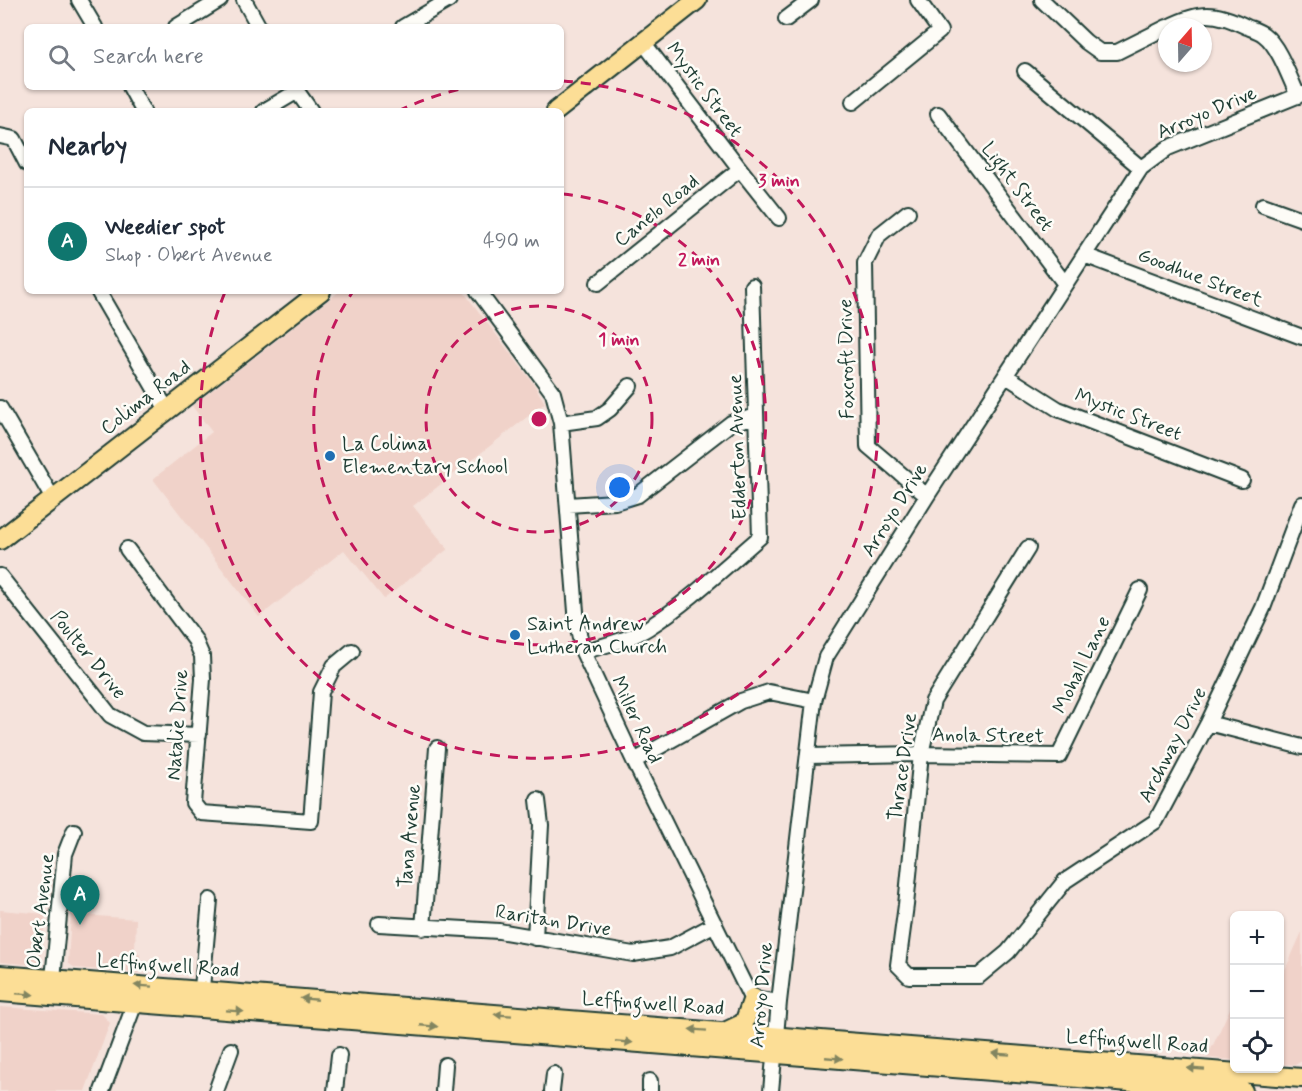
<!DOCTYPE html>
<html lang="en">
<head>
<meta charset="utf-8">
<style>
	body { margin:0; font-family:Mynerve,sans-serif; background:#f2f2f3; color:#1f2937 }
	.controls { position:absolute; right:18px; bottom:18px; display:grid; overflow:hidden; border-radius:9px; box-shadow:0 2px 4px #0004 }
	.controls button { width:54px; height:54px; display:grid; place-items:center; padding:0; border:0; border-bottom:2px solid #e0e1e3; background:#fff; color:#1f2937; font:30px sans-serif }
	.compass { position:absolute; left:1158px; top:18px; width:54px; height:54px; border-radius:50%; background:#fff; box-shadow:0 2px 4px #0004; rotate:20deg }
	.you { position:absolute; left:620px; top:488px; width:21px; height:21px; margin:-15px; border:4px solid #fff; border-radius:50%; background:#1a73e8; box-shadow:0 0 0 9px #1a73e833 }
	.badge { display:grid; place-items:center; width:39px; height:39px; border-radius:50%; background:#0f766e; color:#fff; font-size:20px; font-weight:700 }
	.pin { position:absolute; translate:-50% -50px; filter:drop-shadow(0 2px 3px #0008) }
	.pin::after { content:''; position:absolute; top:32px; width:21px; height:18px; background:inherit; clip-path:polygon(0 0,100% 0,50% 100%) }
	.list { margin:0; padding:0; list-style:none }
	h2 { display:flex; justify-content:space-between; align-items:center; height:78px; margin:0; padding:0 24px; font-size:26px }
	h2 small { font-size:20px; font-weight:400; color:#747a83 }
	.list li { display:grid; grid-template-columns:39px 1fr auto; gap:18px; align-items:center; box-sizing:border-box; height:108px; padding:0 24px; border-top:2px solid #e0e1e3 }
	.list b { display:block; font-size:22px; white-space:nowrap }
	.list p { margin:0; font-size:20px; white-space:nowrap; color:#747a83 }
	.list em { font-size:20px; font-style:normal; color:#747a83 }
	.icon { flex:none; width:33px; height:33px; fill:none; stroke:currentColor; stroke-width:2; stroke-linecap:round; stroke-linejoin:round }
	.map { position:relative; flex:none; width:1302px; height:1091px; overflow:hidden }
	.search { position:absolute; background:#fff; box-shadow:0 2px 4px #0004; left:24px; top:24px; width:540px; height:66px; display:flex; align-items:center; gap:15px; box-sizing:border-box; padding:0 21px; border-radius:9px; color:#747a83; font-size:22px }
	.panel { position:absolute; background:#fff; box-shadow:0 2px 4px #0004; left:24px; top:108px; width:540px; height:186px; border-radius:9px }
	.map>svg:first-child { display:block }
	.built { fill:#f0d2c9 }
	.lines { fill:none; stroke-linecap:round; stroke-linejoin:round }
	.minor-casing { stroke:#1f3d34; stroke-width:18 }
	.major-casing { stroke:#1f3d34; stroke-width:22 }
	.minor { stroke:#fdfcf7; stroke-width:14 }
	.major { stroke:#fcde96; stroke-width:18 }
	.oneway { fill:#828560 }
	.ring { fill:none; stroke:#c2185b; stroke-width:3; stroke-dasharray:10 8 }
	.poi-dot { fill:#1f6fb2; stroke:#fdfcf7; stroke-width:2 }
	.labels { text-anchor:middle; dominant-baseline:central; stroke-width:5; stroke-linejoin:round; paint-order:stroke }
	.street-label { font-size:20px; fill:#1f3d34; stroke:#fdfcf7 }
	.poi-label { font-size:20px; fill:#1f3d34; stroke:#fdfcf7; text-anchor:start }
	.centre { fill:#c2185b; stroke:#fdfcf7; stroke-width:3 }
	.ring-label { font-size:18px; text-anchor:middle; font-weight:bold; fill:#c2185b; stroke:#fdfcf7; stroke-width:5; stroke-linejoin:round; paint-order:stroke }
</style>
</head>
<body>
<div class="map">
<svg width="1302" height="1091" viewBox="0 0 1302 1091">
	<rect width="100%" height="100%" fill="#f5e3dc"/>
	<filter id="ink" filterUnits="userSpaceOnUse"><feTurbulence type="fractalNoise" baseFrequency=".0167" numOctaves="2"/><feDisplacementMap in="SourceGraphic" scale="12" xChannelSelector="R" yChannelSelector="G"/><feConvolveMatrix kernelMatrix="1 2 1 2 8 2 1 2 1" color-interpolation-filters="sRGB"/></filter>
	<g filter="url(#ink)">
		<path class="built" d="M340,291H463L533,383L545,403L413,506L448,549L384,599L344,550L259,617L153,479L212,432L192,406Z
			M0,910L46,914L39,963L35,965L0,962Z
			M71,914L136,919L135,949L140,955L138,973L75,968L68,963Z
			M1302,932V1061L1295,1065L1280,1064V981Z
			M1234,1000V1060L1207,1058Z
			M0,1007L102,1014L110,1023L85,1091H0Z"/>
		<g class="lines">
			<defs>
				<path id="minor" d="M79,0L95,27
					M244,0L259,27
					M1042,0L1086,42L1100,52H1117L1167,27
					M786,19L811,0
					M176,27L220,0
					M403,27L449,0
					M1168,27C1200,11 1215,11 1247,27C1252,29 1259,31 1264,35C1279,46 1290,79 1298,96
					M643,42L740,169L779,218
					M1025,71L1141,168
					M130,87L143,111
					M294,87L311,111
					M853,102L940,31L918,0
					M264,111L296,92
					M938,114L1065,284
					M0,136L14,139L27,164
					M1263,205L1302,219
					M908,212L879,235L865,263L868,446L927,496
					M1084,255L1302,337
					M598,283L740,169
					M98,291L167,410
					M478,291L553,393L561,423L577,624L583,652L634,761L749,994L753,998L779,1002
					M1006,376L1058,409L1242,480
					M0,408L53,499
					M561,423L597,418L610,409L630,386
					M568,505L615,502L638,495L731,423L756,416
					M1028,548L933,701L921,754L906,905L898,965L909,976H979L1008,952L1065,881L1156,821L1208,723L1263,608L1302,504
					M127,549L195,640L202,656L203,679L193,803L201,813L311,821L321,692L334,666L352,651
					M0,576L110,715L143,733L199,735
					M583,652C604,645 629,640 648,628C687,603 725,567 760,537L752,286
					M1208,723L1302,747
					M808,756L921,754L1059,756L1140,590
					M634,761L741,701L769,692L814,701
					M379,924L499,931L633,954L670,948L715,924
					M423,928L437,748
					M535,938L541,825L538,800
					M52,989L65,854L74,831
					M201,999L210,900
					M102,1091L135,1003
					M216,1091L231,1050
					M335,1091L339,1055
					M443,1091L445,1065
					M552,1091L554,1074
					M650,1091V1081
					M771,1091L779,1002L814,701L826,657L927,496L1141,168L1168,148L1302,94"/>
				<path id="major" d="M556,111L697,0
					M0,540L321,291
					M0,975L1302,1078
					M0,992L1243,1091
					M725,1032L744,1023L753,998"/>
			</defs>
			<use href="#minor" class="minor-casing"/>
			<use href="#major" class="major-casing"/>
			<use href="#minor" class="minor"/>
			<use href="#major" class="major"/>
		</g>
		<defs><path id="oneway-solid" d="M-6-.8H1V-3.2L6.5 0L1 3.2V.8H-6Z" transform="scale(1.5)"/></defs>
		<g class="oneway">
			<use href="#oneway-solid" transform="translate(143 986) rotate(-176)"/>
			<use href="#oneway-solid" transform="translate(25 994) rotate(5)"/>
			<use href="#oneway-solid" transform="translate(309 999) rotate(-175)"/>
			<use href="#oneway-solid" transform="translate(235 1011) rotate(4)"/>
			<use href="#oneway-solid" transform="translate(503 1015) rotate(-176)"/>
			<use href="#oneway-solid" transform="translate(429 1026) rotate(5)"/>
			<use href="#oneway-solid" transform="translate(698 1030) rotate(-176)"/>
			<use href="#oneway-solid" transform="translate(624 1042) rotate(5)"/>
			<use href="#oneway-solid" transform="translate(1001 1054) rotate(-176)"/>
			<use href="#oneway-solid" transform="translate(834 1058) rotate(5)"/>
			<use href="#oneway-solid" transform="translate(1196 1069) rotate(-176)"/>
		</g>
	</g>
	<g class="ring">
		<circle cx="539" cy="419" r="113"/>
		<path d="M563 194A226 226 0 1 1 352 293"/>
		<path d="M398 111A339 339 0 0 1 469 87M563 81A339 339 0 1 1 225 292"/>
	</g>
	<g class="poi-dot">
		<circle cx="330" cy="456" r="6"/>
		<circle cx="515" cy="635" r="6"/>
	</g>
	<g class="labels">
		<g class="street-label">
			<text transform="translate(704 90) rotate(53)">Mystic Street</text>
			<text transform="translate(1207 113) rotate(-23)">Arroyo Drive</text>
			<text transform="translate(1017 187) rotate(53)">Light Street</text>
			<text transform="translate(657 211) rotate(-39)">Canelo Road</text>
			<text transform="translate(1200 278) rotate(21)">Goodhue Street</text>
			<text transform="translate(847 359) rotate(-91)">Foxcroft Drive</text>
			<text transform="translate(146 398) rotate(-38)">Colima Road</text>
			<text transform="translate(1128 415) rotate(21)">Mystic Street</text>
			<text transform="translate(738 447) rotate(-92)">Edderton Avenue</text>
			<text transform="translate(895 510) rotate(-58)">Arroyo Drive</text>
			<text transform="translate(88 655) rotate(51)">Poulter Drive</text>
			<text transform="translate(1082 665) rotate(-64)">Mohall Lane</text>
			<text transform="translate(636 720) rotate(65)">Miller Road</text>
			<text transform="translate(178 725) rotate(-86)">Natalie Drive</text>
			<text transform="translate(988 736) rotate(1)">Anola Street</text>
			<text transform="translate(1173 745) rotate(-63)">Archway Drive</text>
			<text transform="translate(903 767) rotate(-82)">Thrace Drive</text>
			<text transform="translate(410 836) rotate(-85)">Tana Avenue</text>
			<text transform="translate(41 911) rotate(-83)">Obert Avenue</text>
			<text transform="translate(553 921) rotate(9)">Raritan Drive</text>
			<text transform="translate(168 966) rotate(4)">Leffingwell Road</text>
			<text transform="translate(762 995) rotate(-85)">Arroyo Drive</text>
			<text transform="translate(653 1004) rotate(4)">Leffingwell Road</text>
			<text transform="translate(1137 1042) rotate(4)">Leffingwell Road</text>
		</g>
		<g class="poi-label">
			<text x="342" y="444">La Colima<tspan x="342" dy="23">Elementary School</tspan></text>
			<text x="527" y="624">Saint Andrew<tspan x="527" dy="23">Lutheran Church</tspan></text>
		</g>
	</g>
	<circle cx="539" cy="419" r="9" class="centre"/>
	<g class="ring-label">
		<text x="779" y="186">3 min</text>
		<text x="699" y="265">2 min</text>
		<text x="619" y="345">1 min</text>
	</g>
</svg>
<div class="controls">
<button>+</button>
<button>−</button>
<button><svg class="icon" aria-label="locate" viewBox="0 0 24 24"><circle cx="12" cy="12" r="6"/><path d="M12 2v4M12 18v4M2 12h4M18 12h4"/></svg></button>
</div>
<svg class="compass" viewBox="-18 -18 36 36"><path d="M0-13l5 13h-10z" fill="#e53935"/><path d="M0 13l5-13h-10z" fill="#747a83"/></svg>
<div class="you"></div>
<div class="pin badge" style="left:80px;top:925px">A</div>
<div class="search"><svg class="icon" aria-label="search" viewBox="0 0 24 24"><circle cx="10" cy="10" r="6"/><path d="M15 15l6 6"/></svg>Search here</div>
<section class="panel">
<h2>Nearby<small></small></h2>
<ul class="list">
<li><span class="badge">A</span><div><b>Weedier spot</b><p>Shop · Obert Avenue</p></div><em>490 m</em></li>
</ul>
</section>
</div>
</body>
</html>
